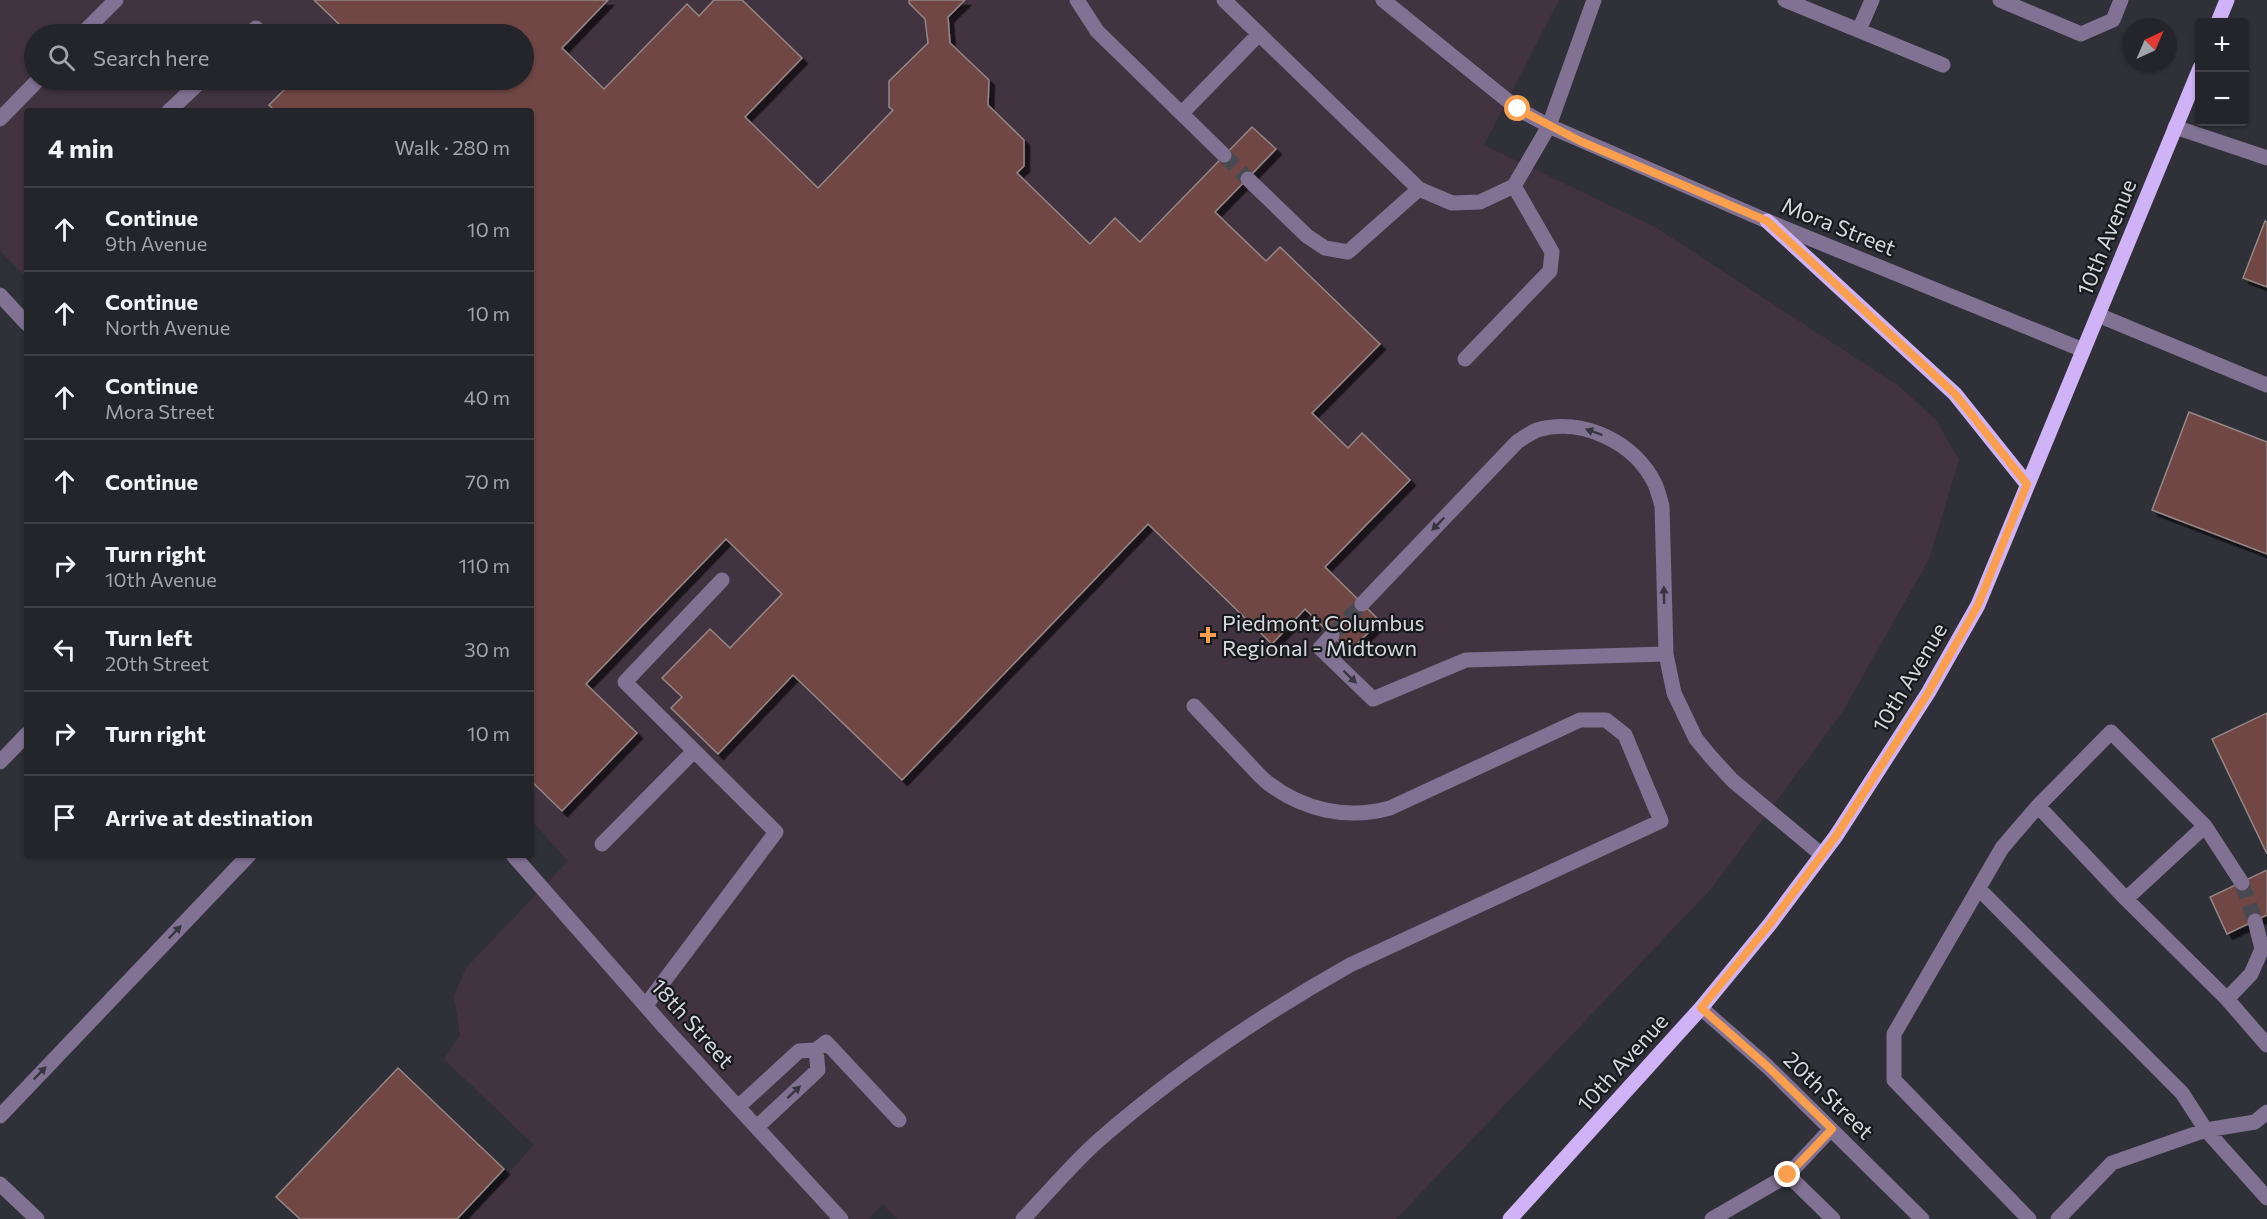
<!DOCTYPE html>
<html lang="en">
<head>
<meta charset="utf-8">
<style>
	body { margin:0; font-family:Commissioner,sans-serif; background:#303037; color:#f1f3f6 }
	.controls { position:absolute; right:18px; top:18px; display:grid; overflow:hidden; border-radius:6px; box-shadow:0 2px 4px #0004 }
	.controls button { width:54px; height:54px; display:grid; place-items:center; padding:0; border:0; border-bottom:2px solid #414147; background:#24242b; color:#f1f3f6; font:30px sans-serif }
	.compass { position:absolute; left:2123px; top:18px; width:54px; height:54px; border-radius:50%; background:#24242b; box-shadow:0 2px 4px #0004; rotate:44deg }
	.stop { position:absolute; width:18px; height:18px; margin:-14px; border:4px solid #fa9f4e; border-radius:50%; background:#fff }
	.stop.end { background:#fa9f4e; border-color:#fff; box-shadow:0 2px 6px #0008 }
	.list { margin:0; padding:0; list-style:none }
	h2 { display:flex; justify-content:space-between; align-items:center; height:78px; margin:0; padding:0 24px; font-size:26px }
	h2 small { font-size:20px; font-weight:400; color:#a3a4a9 }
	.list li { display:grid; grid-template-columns:39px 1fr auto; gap:18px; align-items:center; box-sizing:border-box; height:84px; padding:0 24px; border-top:2px solid #414147 }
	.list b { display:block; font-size:22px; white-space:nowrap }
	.list p { margin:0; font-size:20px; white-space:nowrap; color:#a3a4a9 }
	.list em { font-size:20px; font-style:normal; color:#a3a4a9 }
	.icon { flex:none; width:33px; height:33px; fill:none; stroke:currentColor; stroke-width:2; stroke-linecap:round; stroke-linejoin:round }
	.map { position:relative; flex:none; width:2267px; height:1219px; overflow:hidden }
	.search { position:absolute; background:#24242b; box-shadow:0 2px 4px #0004; left:24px; top:24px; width:510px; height:66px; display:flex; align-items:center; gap:15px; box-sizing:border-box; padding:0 21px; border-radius:33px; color:#a3a4a9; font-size:22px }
	.panel { position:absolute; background:#24242b; box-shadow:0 2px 4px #0004; left:24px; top:108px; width:510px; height:750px; border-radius:6px }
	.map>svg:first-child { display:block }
	.medical { fill:#423340; fill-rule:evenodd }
	.building { fill:#704645; stroke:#948786; stroke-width:1.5; filter:url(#shadow) }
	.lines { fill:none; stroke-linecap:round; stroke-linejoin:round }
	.minor-tunnel { stroke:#494952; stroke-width:15; stroke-dasharray:15 8; stroke-linecap:butt }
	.minor { stroke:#817293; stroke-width:15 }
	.major { stroke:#d0b2f6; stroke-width:15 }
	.oneway { fill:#383440 }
	.route { stroke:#fa9f4e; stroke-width:8 }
	.poi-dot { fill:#fa9f4e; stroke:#18191c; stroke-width:2 }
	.labels { text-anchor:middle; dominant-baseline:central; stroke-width:4.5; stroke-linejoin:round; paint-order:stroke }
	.street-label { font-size:22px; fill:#d7d8dd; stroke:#18191c }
	.poi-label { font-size:22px; fill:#d7d8dd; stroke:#18191c; text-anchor:start }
</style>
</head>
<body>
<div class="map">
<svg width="2267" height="1219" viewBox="0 0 2267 1219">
	<defs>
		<filter id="shadow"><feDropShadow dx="5.5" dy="5.5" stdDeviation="0" flood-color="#0009"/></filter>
	</defs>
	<rect width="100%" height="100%" fill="#303039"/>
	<path class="medical" d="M0,0H1559L1484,145L1655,227L1900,387L1936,420L1959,460L1929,559L1843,711L1712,888L1396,1219H897L882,1204L869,1219H467L534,1145L444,1059L460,1036L454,996L466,968L568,861L531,820V111H27V278L0,251ZM34,34H524V80H34Z"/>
	<path class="building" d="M314,0H608L562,48L604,89L687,4L699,16L714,0H742L802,58L745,117L818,188L893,110L889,107V81L928,43L925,19L909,3V0H965L948,17L950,43L989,80L988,105L1024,140V166L1017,173L1090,244L1115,218L1140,242L1252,127L1276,149L1215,212L1266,261L1280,247L1380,344L1312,413L1348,448L1362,433L1410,480L1325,567L1380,621L1349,652L1305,609L1272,644L1148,524L902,780L793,675L718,754L671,708L682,697L662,678L710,629L730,648L782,594L726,539L586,684L637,733L562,811L531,781V111H275L269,105L294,80H524V34H337L343,28Z
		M2265,221L2267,222V287L2243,278Z
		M2189,412L2267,442V554L2152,510Z
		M2267,713V854L2212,739Z
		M2267,870V915L2227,934L2210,897Z
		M398,1068L504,1169L457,1219H300L276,1197Z"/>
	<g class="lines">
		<path class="minor-tunnel" d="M1224,155L1248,179
			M1332,635L1362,604
			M2242,883L2255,921"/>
		<path class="minor" d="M1077,0L1097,31L1224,155
			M1224,0L1419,189L1452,203L1480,202L1514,186L1549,126L1594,0
			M1383,0L1518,109L1549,126L1767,221L2083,350
			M1785,0L1943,65
			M2000,0L2081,34L2113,20L2121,0
			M1859,30L1872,0
			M82,34L116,0
			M250,34L256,28
			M169,111L202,80
			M1182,113L1259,34
			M0,119L38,80
			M2175,127L2267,158
			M1248,179L1307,236L1325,248L1348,252L1419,189
			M0,295L27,324
			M2098,315L2267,385
			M1465,359L1550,271L1552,252L1514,186
			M1362,604L1517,442C1523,438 1530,433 1537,430C1582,417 1635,442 1655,484C1658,491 1660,499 1662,506L1666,654L1674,693L1696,739L1711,757L1732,780L1822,855
			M1332,635L1320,648L1373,699L1466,660L1666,654
			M0,762L27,734
			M2205,826L2242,883
			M602,844L694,751
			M513,855L666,1029L841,1219
			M1979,889L2182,1093L2206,1130L2267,1198
			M2126,899L2205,826L2111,732L2038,806L2126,899L2227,999L2267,1045
			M2227,999L2251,974L2262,949L2255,921
			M646,1005L776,832L625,682L722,580
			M1701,1008L1767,1066L1922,1219
			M738,1107L799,1051L816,1050L826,1042L899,1120
			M0,1116L249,855
			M757,1127L818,1070L816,1050
			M1788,1175L1831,1129
			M0,1184L37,1219
			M1023,1219C1048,1193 1072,1164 1099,1140C1176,1073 1261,1015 1350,965L1661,821L1625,735L1606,720H1580L1390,808C1347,820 1303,810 1268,783C1259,776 1252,767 1245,760C1228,742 1211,724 1194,706
			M1712,1219L1788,1175L1833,1219
			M2029,1219L1894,1080V1034L2002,848L2038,806
			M2058,1219L2112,1163L2206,1130L2255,1122L2267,1112"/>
		<path class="major" d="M2218,22L2227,0
			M1767,221L1955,394L2027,484
			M1510,1219L1701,1008L1770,924L1836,836L1928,693L1978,605L2200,68"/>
	</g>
	<defs><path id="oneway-solid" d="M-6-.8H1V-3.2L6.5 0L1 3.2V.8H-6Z" transform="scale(1.5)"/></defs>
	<g class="oneway">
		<use href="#oneway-solid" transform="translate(1594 432) rotate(-160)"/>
		<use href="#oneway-solid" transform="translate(1438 524) rotate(134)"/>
		<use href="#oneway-solid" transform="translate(1664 595) rotate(-91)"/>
		<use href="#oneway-solid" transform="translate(1350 677) rotate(44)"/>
		<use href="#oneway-solid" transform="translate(175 932) rotate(-46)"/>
		<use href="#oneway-solid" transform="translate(40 1073) rotate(-46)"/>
		<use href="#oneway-solid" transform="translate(794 1092) rotate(-43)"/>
	</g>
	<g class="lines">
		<path class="route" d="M1518,109L1580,141L1767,221L1955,394L2027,484L1978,605L1928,693L1836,836L1770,924L1701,1008L1767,1066L1832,1129L1788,1175"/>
	</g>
	<path class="poi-dot" d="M1205 626h6v6h6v6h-6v6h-6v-6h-6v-6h6z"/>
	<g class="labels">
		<g class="street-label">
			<text transform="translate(1839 226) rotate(22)">Mora Street</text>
			<text transform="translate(2106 237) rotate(-68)">10th Avenue</text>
			<text transform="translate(1909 677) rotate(-59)">10th Avenue</text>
			<text transform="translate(693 1023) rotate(48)">18th Street</text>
			<text transform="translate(1622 1062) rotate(-48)">10th Avenue</text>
			<text transform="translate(1829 1095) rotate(44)">20th Street</text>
		</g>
		<g class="poi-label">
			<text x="1222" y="622">Piedmont Columbus<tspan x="1222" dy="25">Regional - Midtown</tspan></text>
		</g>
	</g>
</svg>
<div class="controls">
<button>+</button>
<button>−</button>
</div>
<svg class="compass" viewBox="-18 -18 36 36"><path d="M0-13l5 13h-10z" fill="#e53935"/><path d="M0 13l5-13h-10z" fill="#a3a4a9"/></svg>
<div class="stop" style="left:1518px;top:109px"></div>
<div class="stop end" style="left:1788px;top:1175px"></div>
<div class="search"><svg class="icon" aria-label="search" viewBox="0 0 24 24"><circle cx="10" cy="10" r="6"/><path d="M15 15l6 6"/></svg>Search here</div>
<section class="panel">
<h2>4 min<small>Walk · 280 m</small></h2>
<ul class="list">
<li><svg class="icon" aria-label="ahead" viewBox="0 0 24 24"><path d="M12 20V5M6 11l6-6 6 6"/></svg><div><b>Continue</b><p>9th Avenue</p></div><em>10 m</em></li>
<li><svg class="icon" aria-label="ahead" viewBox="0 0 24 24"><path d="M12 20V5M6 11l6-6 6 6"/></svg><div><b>Continue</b><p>North Avenue</p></div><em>10 m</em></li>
<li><svg class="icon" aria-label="ahead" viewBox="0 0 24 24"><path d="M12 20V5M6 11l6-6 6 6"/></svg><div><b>Continue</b><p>Mora Street</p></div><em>40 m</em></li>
<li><svg class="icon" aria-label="ahead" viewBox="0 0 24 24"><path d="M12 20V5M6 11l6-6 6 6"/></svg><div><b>Continue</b></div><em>70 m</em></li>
<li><svg class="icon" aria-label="right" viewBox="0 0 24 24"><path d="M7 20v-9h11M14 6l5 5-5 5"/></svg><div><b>Turn right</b><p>10th Avenue</p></div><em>110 m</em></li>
<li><svg class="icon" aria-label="left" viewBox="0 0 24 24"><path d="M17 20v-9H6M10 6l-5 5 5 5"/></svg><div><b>Turn left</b><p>20th Street</p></div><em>30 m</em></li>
<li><svg class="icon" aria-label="right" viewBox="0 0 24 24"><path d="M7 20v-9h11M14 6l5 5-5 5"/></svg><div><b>Turn right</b></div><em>10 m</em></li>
<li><svg class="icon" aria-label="arrive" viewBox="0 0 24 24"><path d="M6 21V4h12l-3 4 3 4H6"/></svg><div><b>Arrive at destination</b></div></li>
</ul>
</section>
</div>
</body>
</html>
